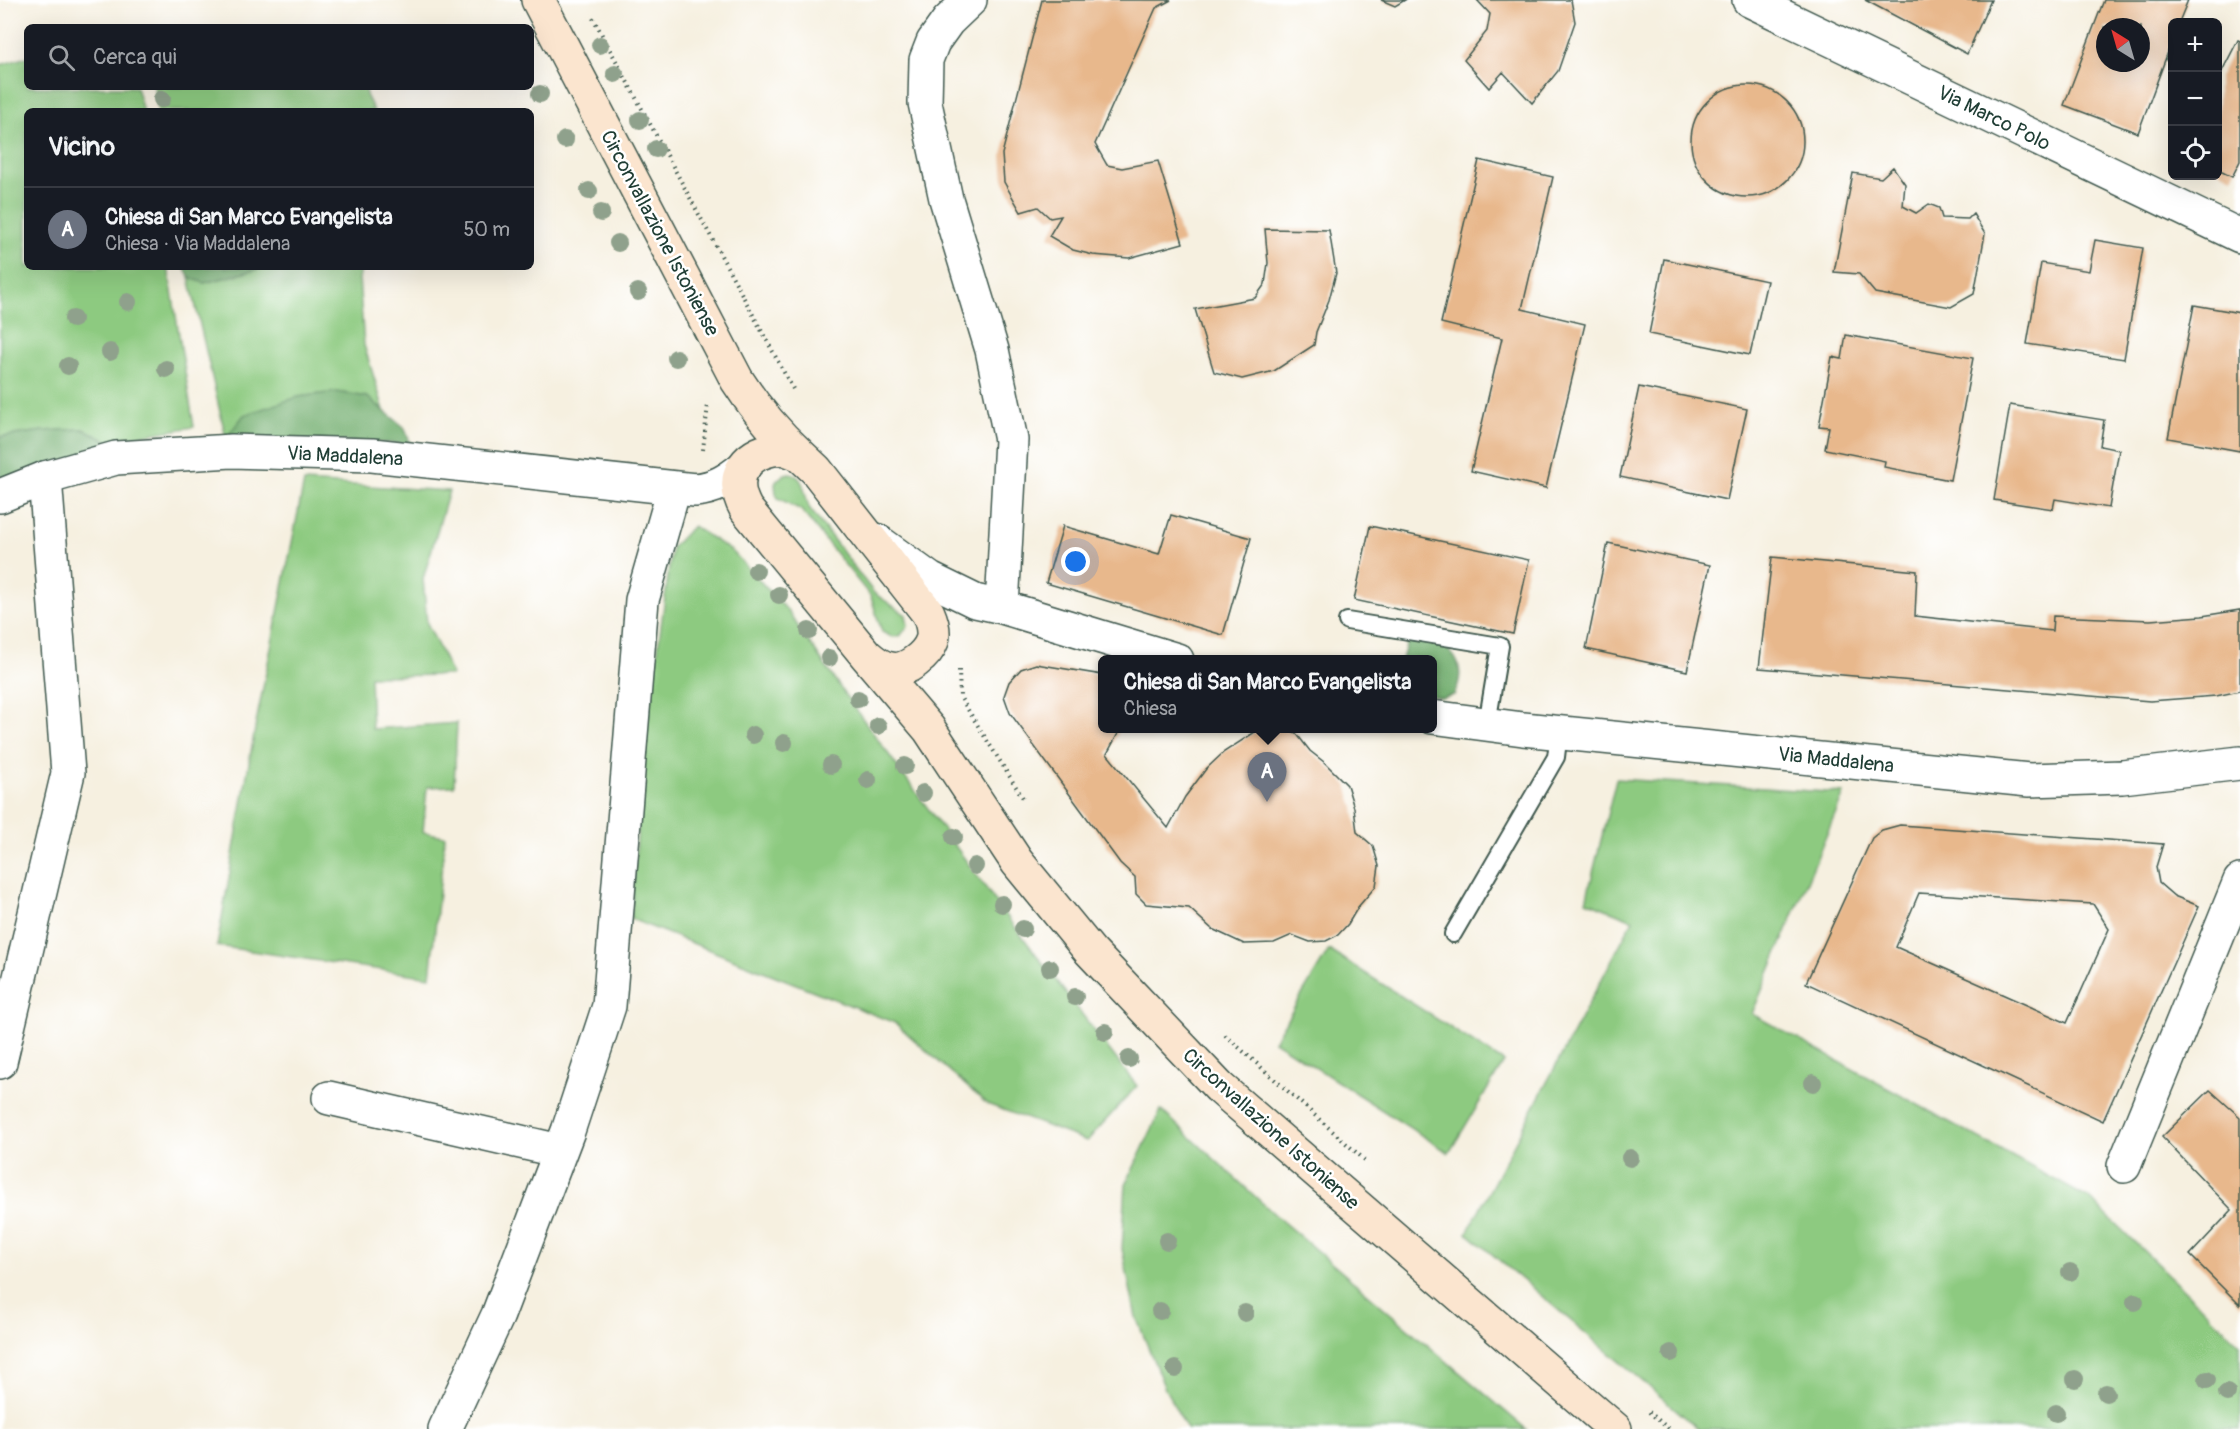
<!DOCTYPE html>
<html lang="it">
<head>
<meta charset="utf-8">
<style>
	body { margin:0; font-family:Pangolin,sans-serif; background:#242831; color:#f1f3f6 }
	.controls { position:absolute; right:18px; top:18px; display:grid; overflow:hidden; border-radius:9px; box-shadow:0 6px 24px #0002 }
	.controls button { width:54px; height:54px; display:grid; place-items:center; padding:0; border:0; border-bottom:2px solid #363941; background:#171b24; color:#f1f3f6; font:30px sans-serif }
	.compass { position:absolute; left:2096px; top:18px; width:54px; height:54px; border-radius:50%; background:#171b24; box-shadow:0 6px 24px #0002; rotate:323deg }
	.you { position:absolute; left:1076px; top:562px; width:21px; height:21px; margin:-15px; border:4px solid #fff; border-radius:50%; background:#1a73e8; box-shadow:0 0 0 9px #1a73e833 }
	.badge { display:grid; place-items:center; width:39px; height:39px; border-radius:50%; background:#b45309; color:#fff; font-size:20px; font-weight:700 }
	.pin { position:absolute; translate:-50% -50px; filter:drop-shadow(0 2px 3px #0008) }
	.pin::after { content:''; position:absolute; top:32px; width:21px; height:18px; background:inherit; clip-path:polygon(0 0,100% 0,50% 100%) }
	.popup { position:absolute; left:1098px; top:655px; width:339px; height:78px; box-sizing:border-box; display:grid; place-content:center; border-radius:9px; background:#171b24; filter:drop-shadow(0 2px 4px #0005); font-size:20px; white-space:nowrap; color:#9ea1a6 }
	.popup b { font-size:22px; color:#f1f3f6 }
	.popup::after { content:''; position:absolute; left:50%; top:100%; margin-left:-12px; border:12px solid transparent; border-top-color:#171b24 }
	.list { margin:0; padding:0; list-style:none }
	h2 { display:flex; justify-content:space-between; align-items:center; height:78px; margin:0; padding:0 24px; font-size:26px }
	h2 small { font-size:20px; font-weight:400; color:#9ea1a6 }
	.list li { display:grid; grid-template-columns:39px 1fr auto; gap:18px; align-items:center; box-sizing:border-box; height:84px; padding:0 24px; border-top:2px solid #363941 }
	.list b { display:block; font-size:22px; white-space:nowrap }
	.list p { margin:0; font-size:20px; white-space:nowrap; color:#9ea1a6 }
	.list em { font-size:20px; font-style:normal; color:#9ea1a6 }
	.icon { flex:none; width:33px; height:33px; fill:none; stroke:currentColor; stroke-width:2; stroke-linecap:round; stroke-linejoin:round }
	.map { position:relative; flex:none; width:2240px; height:1429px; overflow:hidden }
	.search { position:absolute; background:#171b24; box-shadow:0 6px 24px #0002; left:24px; top:24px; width:510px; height:66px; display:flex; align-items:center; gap:15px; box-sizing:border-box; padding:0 21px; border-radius:9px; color:#9ea1a6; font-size:22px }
	.panel { position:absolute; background:#171b24; box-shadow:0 6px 24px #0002; left:24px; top:108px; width:510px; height:162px; border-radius:9px }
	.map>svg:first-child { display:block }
	.green { fill:#8dca80; stroke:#56845a; stroke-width:1.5 }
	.forest { fill:#72ae6e; stroke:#487651; stroke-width:1.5 }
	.building { fill:#e8b88c; fill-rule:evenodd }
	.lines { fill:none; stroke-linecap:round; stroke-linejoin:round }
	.service-casing { stroke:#3f584e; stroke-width:20 }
	.minor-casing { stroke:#3f584e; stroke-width:36 }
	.tertiary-casing { stroke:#3f584e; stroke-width:36 }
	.secondary-casing { stroke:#3f584e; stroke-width:36 }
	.path { stroke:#3f584e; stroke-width:4; stroke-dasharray:1.5 4.5; stroke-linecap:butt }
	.service { stroke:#fff; stroke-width:16 }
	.minor { stroke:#fff; stroke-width:33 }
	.tertiary { stroke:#fff; stroke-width:33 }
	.secondary { stroke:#fbe5cf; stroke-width:33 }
	.tree { fill:#8fa18c }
	.labels { text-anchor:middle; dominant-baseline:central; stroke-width:5; stroke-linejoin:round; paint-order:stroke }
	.street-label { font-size:20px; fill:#1f3d34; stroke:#fff }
</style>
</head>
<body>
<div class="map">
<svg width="2240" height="1429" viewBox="0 0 2240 1429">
	<rect width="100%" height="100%" fill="#fff"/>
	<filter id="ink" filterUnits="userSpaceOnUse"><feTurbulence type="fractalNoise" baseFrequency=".0167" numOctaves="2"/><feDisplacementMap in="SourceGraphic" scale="12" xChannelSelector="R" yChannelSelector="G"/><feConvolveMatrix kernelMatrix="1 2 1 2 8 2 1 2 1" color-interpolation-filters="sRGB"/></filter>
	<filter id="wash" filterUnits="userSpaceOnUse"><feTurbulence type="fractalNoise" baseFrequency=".008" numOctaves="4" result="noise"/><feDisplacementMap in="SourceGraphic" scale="24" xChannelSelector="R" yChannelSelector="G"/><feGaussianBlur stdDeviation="1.35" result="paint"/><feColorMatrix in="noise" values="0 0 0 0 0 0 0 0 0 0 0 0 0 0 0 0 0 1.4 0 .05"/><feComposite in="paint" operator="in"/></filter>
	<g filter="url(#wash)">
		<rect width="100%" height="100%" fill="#f6f0e0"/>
		<path class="green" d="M27,57V87H136L143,111H27V267H168L194,427L107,441L83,429L43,431L0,437V65Z
			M154,87H365L366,95L374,111H158Z
			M267,267H362L359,278L364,345L384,410L367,397L336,392L298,397L226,438L189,277L204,283Z
			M790,473C807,478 803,495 810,509L874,593L906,615L908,626L900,636L892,637L882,632L871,597L801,510L778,498L776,494L775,484L777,480L785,474Z
			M304,482L449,491L423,579L427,623L452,675L370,676L372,729L457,723L454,786L427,787L423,832L445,836L430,977L217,946L256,723Z
			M693,526L733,552L787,610L844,693L999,906L1137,1086L1087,1141L987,1104L895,1023L631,919L644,748L672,547Z
			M1616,779L1844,793L1752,1014L2090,1199L2240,1344V1429H1699L1467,1233L1633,920L1586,901Z
			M1329,950L1504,1062L1449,1153L1274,1041Z
			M1161,1110L1282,1221L1526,1429H1187L1165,1389L1136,1317L1122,1249L1126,1184Z"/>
		<path class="forest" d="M184,267H267L204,283L189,277Z
			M336,392L367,397L404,427L411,444L226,438L244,415L298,397Z
			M83,429L107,441L100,454L0,486V437L43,431Z
			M1435,638C1457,654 1467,669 1454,695L1442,698L1432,696V660L1402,659L1408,639Z"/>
		<g id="blocks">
			<path class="building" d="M1042,0H1171L1156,8L1095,144L1107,165L1122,168L1158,161L1183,243L1129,258L1093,255L1073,250L1049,236L1061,216L1050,218L1038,207L1021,212L1004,182L1002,154Z
				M1381,0H1405L1395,6Z
				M1477,0H1571L1575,22L1558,71L1532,103L1503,72L1489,88L1464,60L1487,31L1490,14Z
				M1865,0H1991L1967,54Z
				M2104,0H2188L2179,22H2172V41L2138,133L2064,105ZM2105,27H2141V63H2105Z
				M2238,40L2240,41V161L2232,177L2218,170V79Z
				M1691 141a56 56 0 1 1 112 0a56 56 0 1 1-112 0Z
				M1479,160L1553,177L1522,309L1585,324L1546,488L1471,471L1502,338L1441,323Z
				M1893,167L1905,184L1903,206L1916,213L1929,204L1939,208L1942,218L1968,219L1973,214L1985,234L1974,294L1951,307L1875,293L1859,274L1834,272L1853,173L1881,178Z
				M1265,229L1329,230L1336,273L1329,300L1316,332L1314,345L1274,371L1242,379L1214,372L1195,309L1255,298L1265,284L1268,263Z
				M2095,240L2143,248L2124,359L2027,344L2041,263L2089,271Z
				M1664,259L1767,281L1750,355L1649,334Z
				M2194,305L2240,313V451L2168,438Z
				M1846,335L1973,358L1950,480L1884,467L1885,461L1825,449L1829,427L1819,426L1832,357L1842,359Z
				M1639,387L1747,409L1727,500L1620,477Z
				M2010,405L2104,420L2100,446L2119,450L2109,508L2055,499L2053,509L1994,500Z
				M1171,515L1251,538L1223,635L1046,583L1063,526L1159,554Z
				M1370,526L1529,560L1513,634L1354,600Z
				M1608,543L1710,565L1687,671L1586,649Z
				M1772,557L1917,571L1915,616L2052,631L2053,616L2150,620L2202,616L2240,610V691L2216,696L2150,701L1759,668Z
				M1036,664L1102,675V728H1121L1107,754L1168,828L1185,797L1206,769L1224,752L1261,728H1287L1296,733L1310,751L1324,762L1347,785L1354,808L1357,832L1373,846L1379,866L1376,886L1358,907L1348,924L1338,935L1326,941L1310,942L1292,935L1274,943L1244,944L1212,929L1189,908L1146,904L1136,894L1135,877L1120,863L1010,713L1004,696L1009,682L1021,669Z
				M1900,825L2163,844L2156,867L2159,883L2174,896L2199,906L2103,1121L1806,983L1872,838L1882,830ZM1919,893L2093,904L2109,929L2067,1023L1896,947Z
				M2210,1090L2240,1117V1305L2190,1255L2232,1210L2162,1137Z"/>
		</g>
	</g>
	<g filter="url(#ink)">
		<use href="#blocks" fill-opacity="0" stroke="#3f584e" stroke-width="1.5"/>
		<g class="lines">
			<defs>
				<path id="service" d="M1347,621L1500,646L1487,724
					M1453,934L1556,757L1559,732"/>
				<path id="minor" d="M970,0L948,21L933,42L926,60L925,103L946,199L992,350L1011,440L1002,607
					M1749,0L2240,236
					M876,540L930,579L975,601L1002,607L1177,660
					M1432,717L1523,729L2029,780L2122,777L2240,763
					M0,1062L68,773L45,478
					M329,1098L560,1151
					M2124,1166L2240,881
					M445,1429L498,1315L568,1131L609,1006L642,600L674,489"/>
				<path id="tertiary" d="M0,496L45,478L116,458L232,451L372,455L695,490C716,488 728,480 744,467"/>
				<path id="secondary" d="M538,0L737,380C755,408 774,431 799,454
					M783,448L799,454L816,470L928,613C932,622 935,631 932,641C927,655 907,672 891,669C881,668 873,661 866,655L746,509C727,475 747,450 783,448Z
					M866,655L929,729L1017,862L1090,951L1219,1087L1615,1429"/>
			</defs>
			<use href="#service" class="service-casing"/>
			<use href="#minor" class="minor-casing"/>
			<use href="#tertiary" class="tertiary-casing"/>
			<use href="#secondary" class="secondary-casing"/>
			<path class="path" d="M593,18L793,389
				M703,450L708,404
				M959,670L960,697L1023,798
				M1225,1035L1367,1162
				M1649,1412L1669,1429"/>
			<use href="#service" class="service"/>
			<use href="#minor" class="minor"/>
			<use href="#tertiary" class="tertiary"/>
			<use href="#secondary" class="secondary"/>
		</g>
		<g class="tree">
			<circle cx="600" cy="45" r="9"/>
			<circle cx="615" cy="74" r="9"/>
			<circle cx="540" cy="94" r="9"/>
			<circle cx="162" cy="99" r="9"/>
			<circle cx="640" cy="120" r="9"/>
			<circle cx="565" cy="140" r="9"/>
			<circle cx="656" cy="149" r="9"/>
			<circle cx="589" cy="191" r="9"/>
			<circle cx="601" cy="213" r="9"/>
			<circle cx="618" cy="243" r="9"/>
			<circle cx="638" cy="292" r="9"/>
			<circle cx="128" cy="302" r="9"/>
			<circle cx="73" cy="319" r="9"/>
			<circle cx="110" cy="352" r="9"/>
			<circle cx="676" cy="358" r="9"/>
			<circle cx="68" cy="366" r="9"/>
			<circle cx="166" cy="369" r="9"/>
			<circle cx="756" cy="571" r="9"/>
			<circle cx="779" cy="595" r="9"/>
			<circle cx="809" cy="631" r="9"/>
			<circle cx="829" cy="658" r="9"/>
			<circle cx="858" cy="699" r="9"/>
			<circle cx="878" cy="726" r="9"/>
			<circle cx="753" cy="735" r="9"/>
			<circle cx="784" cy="743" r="9"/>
			<circle cx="831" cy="765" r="9"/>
			<circle cx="905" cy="766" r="9"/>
			<circle cx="868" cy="780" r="9"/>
			<circle cx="923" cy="793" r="9"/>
			<circle cx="954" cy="837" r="9"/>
			<circle cx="975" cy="866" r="9"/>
			<circle cx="1002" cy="904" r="9"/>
			<circle cx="1023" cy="929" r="9"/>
			<circle cx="1050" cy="968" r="9"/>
			<circle cx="1075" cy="997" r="9"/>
			<circle cx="1105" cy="1032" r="9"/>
			<circle cx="1129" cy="1059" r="9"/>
			<circle cx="1813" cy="1083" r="9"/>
			<circle cx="1630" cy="1158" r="9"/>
			<circle cx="1167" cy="1241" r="9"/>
			<circle cx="2070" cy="1272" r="9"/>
			<circle cx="2135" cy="1302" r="9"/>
			<circle cx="1160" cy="1311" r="9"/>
			<circle cx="1245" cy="1313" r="9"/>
			<circle cx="1671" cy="1353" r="9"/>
			<circle cx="1175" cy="1369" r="9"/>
			<circle cx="2075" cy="1379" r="9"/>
			<circle cx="2207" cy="1380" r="9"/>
			<circle cx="2106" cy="1393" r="9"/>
			<circle cx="2227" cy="1393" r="9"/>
			<circle cx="2056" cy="1413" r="9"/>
		</g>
	</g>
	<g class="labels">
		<g class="street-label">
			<text transform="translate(1994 118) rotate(26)">Via Marco Polo</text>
			<text transform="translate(660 233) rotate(62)">Circonvallazione Istoniense</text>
			<text transform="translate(345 456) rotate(3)">Via Maddalena</text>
			<text transform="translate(1836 760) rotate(6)">Via Maddalena</text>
			<text transform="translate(1271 1129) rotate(42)">Circonvallazione Istoniense</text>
		</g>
	</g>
</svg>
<div class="controls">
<button>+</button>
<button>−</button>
<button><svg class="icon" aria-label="locate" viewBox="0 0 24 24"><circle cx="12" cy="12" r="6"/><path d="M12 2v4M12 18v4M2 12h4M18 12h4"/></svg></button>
</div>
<svg class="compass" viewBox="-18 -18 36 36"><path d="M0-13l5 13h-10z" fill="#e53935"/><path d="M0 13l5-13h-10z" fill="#9ea1a6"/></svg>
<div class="you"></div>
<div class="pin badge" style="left:1267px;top:802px;background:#6b7280">A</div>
<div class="popup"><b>Chiesa di San Marco Evangelista</b>Chiesa</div>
<div class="search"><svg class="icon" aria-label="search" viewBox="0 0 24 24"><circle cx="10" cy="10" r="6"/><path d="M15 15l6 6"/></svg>Cerca qui</div>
<section class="panel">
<h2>Vicino<small></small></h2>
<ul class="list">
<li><span class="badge" style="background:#6b7280">A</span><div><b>Chiesa di San Marco Evangelista</b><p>Chiesa · Via Maddalena</p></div><em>50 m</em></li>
</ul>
</section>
</div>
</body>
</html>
